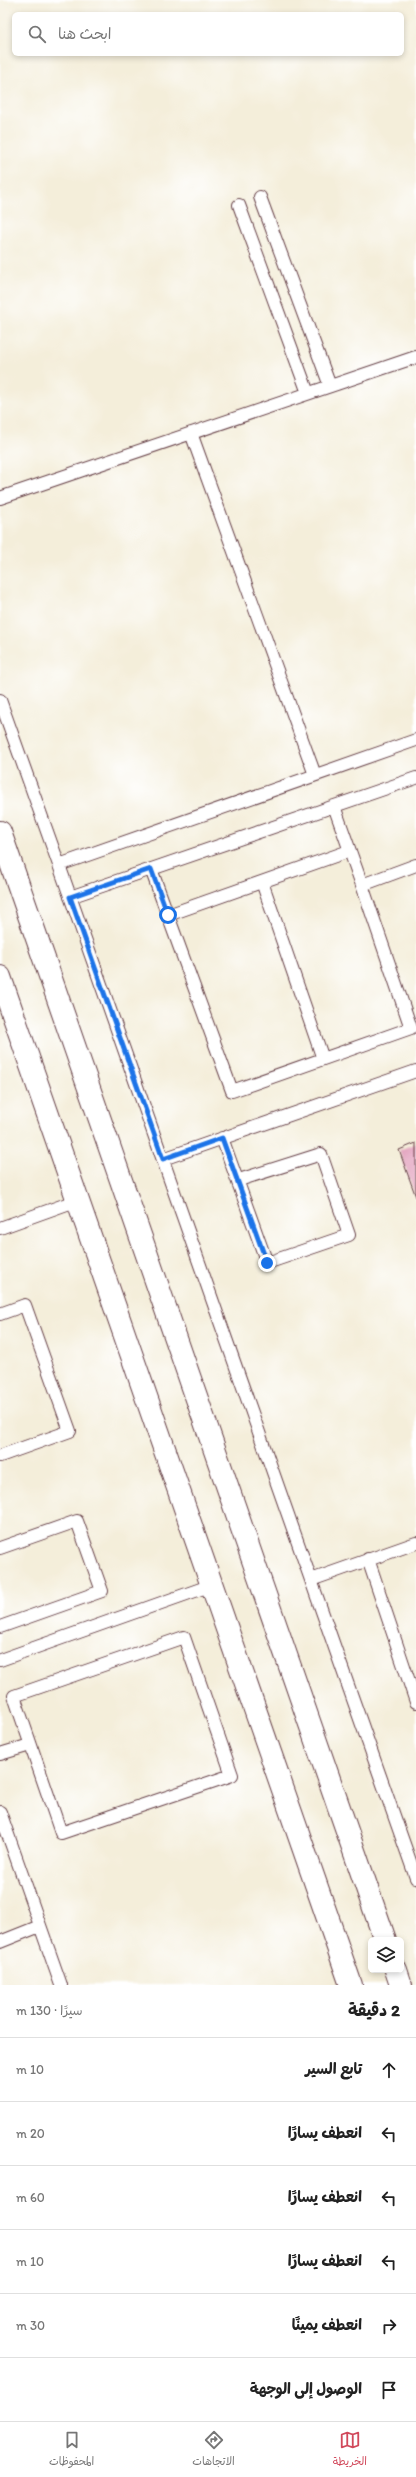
<!DOCTYPE html>
<html lang="ar">
<head>
<meta charset="utf-8">
<style>
	body { margin:0; font-family:Itim,"Playpen Sans Arabic",sans-serif; background:#f2f2f2; color:#222; direction:rtl }
	.controls { position:absolute; right:12px; bottom:12px; display:grid; overflow:hidden; border-radius:6px; box-shadow:0 2px 6px #0003 }
	.controls button { width:36px; height:36px; display:grid; place-items:center; padding:0; border:0; border-bottom:1px solid #e0e0e0; background:#fff; color:#222; font:20px sans-serif }
	.stop { position:absolute; width:12px; height:12px; margin:-9px; border:3px solid #1a73e8; border-radius:50%; background:#fff }
	.stop.end { background:#1a73e8; border-color:#fff; box-shadow:0 1px 4px #0008 }
	.list { margin:0; padding:0; list-style:none }
	h2 { display:flex; justify-content:space-between; align-items:center; height:52px; margin:0; padding:0 16px; font-size:17px }
	h2 small { font-size:13px; font-weight:400; color:#767676 }
	.list li { display:grid; grid-template-columns:26px 1fr auto; gap:12px; align-items:center; box-sizing:border-box; height:64px; padding:0 16px; border-top:1px solid #e0e0e0 }
	.list b { display:block; font-size:15px; white-space:nowrap }
	.list em { font-size:13px; font-style:normal; color:#767676 }
	.icon { flex:none; width:22px; height:22px; fill:none; stroke:currentColor; stroke-width:2; stroke-linecap:round; stroke-linejoin:round }
	.map { position:relative; flex:none; width:416px; height:1985px; overflow:hidden; direction:ltr }
	.search { position:absolute; background:#fff; box-shadow:0 2px 6px #0003; left:12px; right:12px; top:12px; height:44px; display:flex; align-items:center; gap:10px; box-sizing:border-box; padding:0 14px; border-radius:6px; color:#767676; font-size:15px }
	.sheet { height:436px; background:#fff }
	nav { display:flex; justify-content:space-around; align-items:center; box-sizing:border-box; height:56px; border-top:1px solid #e0e0e0; background:#fff; font-size:11px; color:#767676 }
	nav a { display:grid; justify-items:center; gap:2px }
	nav .on { color:#d1495b }
	.map>svg:first-child { display:block }
	.building { fill:#e4a8c2 }
	.lines { fill:none; stroke-linecap:round; stroke-linejoin:round }
	.lane-casing { stroke:#643e45; stroke-width:14 }
	.street-casing { stroke:#643e45; stroke-width:24 }
	.lane { stroke:#fff; stroke-width:12 }
	.street { stroke:#fff; stroke-width:22 }
	.route { stroke:#1a73e8; stroke-width:5 }
</style>
</head>
<body>
<div class="map">
<svg width="416" height="1985" viewBox="0 0 416 1985">
	<rect width="100%" height="100%" fill="#fff"/>
	<filter id="ink" filterUnits="userSpaceOnUse"><feTurbulence type="fractalNoise" baseFrequency=".025" numOctaves="2"/><feDisplacementMap in="SourceGraphic" scale="8" xChannelSelector="R" yChannelSelector="G"/><feConvolveMatrix kernelMatrix="1 2 1 2 8 2 1 2 1" color-interpolation-filters="sRGB"/></filter>
	<filter id="wash" filterUnits="userSpaceOnUse"><feTurbulence type="fractalNoise" baseFrequency=".012" numOctaves="4" result="noise"/><feDisplacementMap in="SourceGraphic" scale="16" xChannelSelector="R" yChannelSelector="G"/><feGaussianBlur stdDeviation="0.9" result="paint"/><feColorMatrix in="noise" values="0 0 0 0 0 0 0 0 0 0 0 0 0 0 0 0 0 1.4 0 .05"/><feComposite in="paint" operator="in"/></filter>
	<g filter="url(#wash)">
		<rect width="100%" height="100%" fill="#f4eeda"/>
		<g id="blocks">
			<path class="building" d="M416,1143V1197L399,1150Z"/>
		</g>
	</g>
	<g filter="url(#ink)">
		<use href="#blocks" fill-opacity="0" stroke="#643e45" stroke-width="1"/>
		<g class="lines">
			<defs>
				<path id="lane" d="M260,197L330,386
					M239,205L308,393
					M191,433L315,775
					M0,498L416,357
					M0,700L59,865
					M416,740L59,865L416,1878
					M334,806L362,885L416,865
					M151,869L232,1091L411,1028L362,885
					M262,882L323,1059
					M70,897L416,778
					M168,915L349,851
					M222,1138L267,1263L349,1235L321,1154L239,1180
					M163,1159L416,1071
					M0,1228L78,1200
					M0,1314L25,1305L70,1431L0,1456
					M0,1548L77,1521L102,1591L0,1627
					M368,1559L416,1702
					M311,1580L416,1543
					M184,1637L232,1775L61,1833L14,1696Z
					M0,1660L212,1585
					M0,1754L30,1745
					M0,1812L61,1985
					M0,1942L40,1926"/>
				<path id="street" d="M0,832L385,1940
					M0,977L351,1985
					M396,1970L401,1985"/>
			</defs>
			<use href="#lane" class="lane-casing"/>
			<use href="#street" class="street-casing"/>
			<use href="#lane" class="lane"/>
			<use href="#street" class="street"/>
		</g>
	</g>
	<g class="lines" filter="url(#ink)">
		<path class="route" d="M168,915L151,869L70,897L163,1159L222,1138L267,1263"/>
	</g>
</svg>
<div class="controls">
<button><svg class="icon" aria-label="layers" viewBox="0 0 24 24"><path d="M12 4l9 5-9 5-9-5zM3 14l9 5 9-5"/></svg></button>
</div>
<div class="stop" style="left:168px;top:915px"></div>
<div class="stop end" style="left:267px;top:1263px"></div>
<div class="search"><svg class="icon" aria-label="search" viewBox="0 0 24 24"><circle cx="10" cy="10" r="6"/><path d="M15 15l6 6"/></svg>ابحث هنا</div>
</div>
<section class="sheet">
<h2>2 دقيقة<small>سيرًا · 130 m</small></h2>
<ul class="list">
<li><svg class="icon" aria-label="ahead" viewBox="0 0 24 24"><path d="M12 20V5M6 11l6-6 6 6"/></svg><div><b>تابع السير</b></div><em>10 m</em></li>
<li><svg class="icon" aria-label="left" viewBox="0 0 24 24"><path d="M17 20v-9H6M10 6l-5 5 5 5"/></svg><div><b>انعطف يسارًا</b></div><em>20 m</em></li>
<li><svg class="icon" aria-label="left" viewBox="0 0 24 24"><path d="M17 20v-9H6M10 6l-5 5 5 5"/></svg><div><b>انعطف يسارًا</b></div><em>60 m</em></li>
<li><svg class="icon" aria-label="left" viewBox="0 0 24 24"><path d="M17 20v-9H6M10 6l-5 5 5 5"/></svg><div><b>انعطف يسارًا</b></div><em>10 m</em></li>
<li><svg class="icon" aria-label="right" viewBox="0 0 24 24"><path d="M7 20v-9h11M14 6l5 5-5 5"/></svg><div><b>انعطف يمينًا</b></div><em>30 m</em></li>
<li><svg class="icon" aria-label="arrive" viewBox="0 0 24 24"><path d="M6 21V4h12l-3 4 3 4H6"/></svg><div><b>الوصول إلى الوجهة</b></div></li>
</ul>
</section>
<nav>
<a class="on"><svg class="icon" aria-label="map" viewBox="0 0 24 24"><path d="M3 6l6-2 6 2 6-2v14l-6 2-6-2-6 2zM9 4v14M15 6v14"/></svg>الخريطة</a>
<a><svg class="icon" aria-label="directions" viewBox="0 0 24 24"><path d="M12 3l9 9-9 9-9-9zM9 14v-3h6M13 9l2 2-2 2"/></svg>الاتجاهات</a>
<a><svg class="icon" aria-label="saved" viewBox="0 0 24 24"><path d="M7 4h10v16l-5-4-5 4z"/></svg>المحفوظات</a>
</nav>
</body>
</html>
